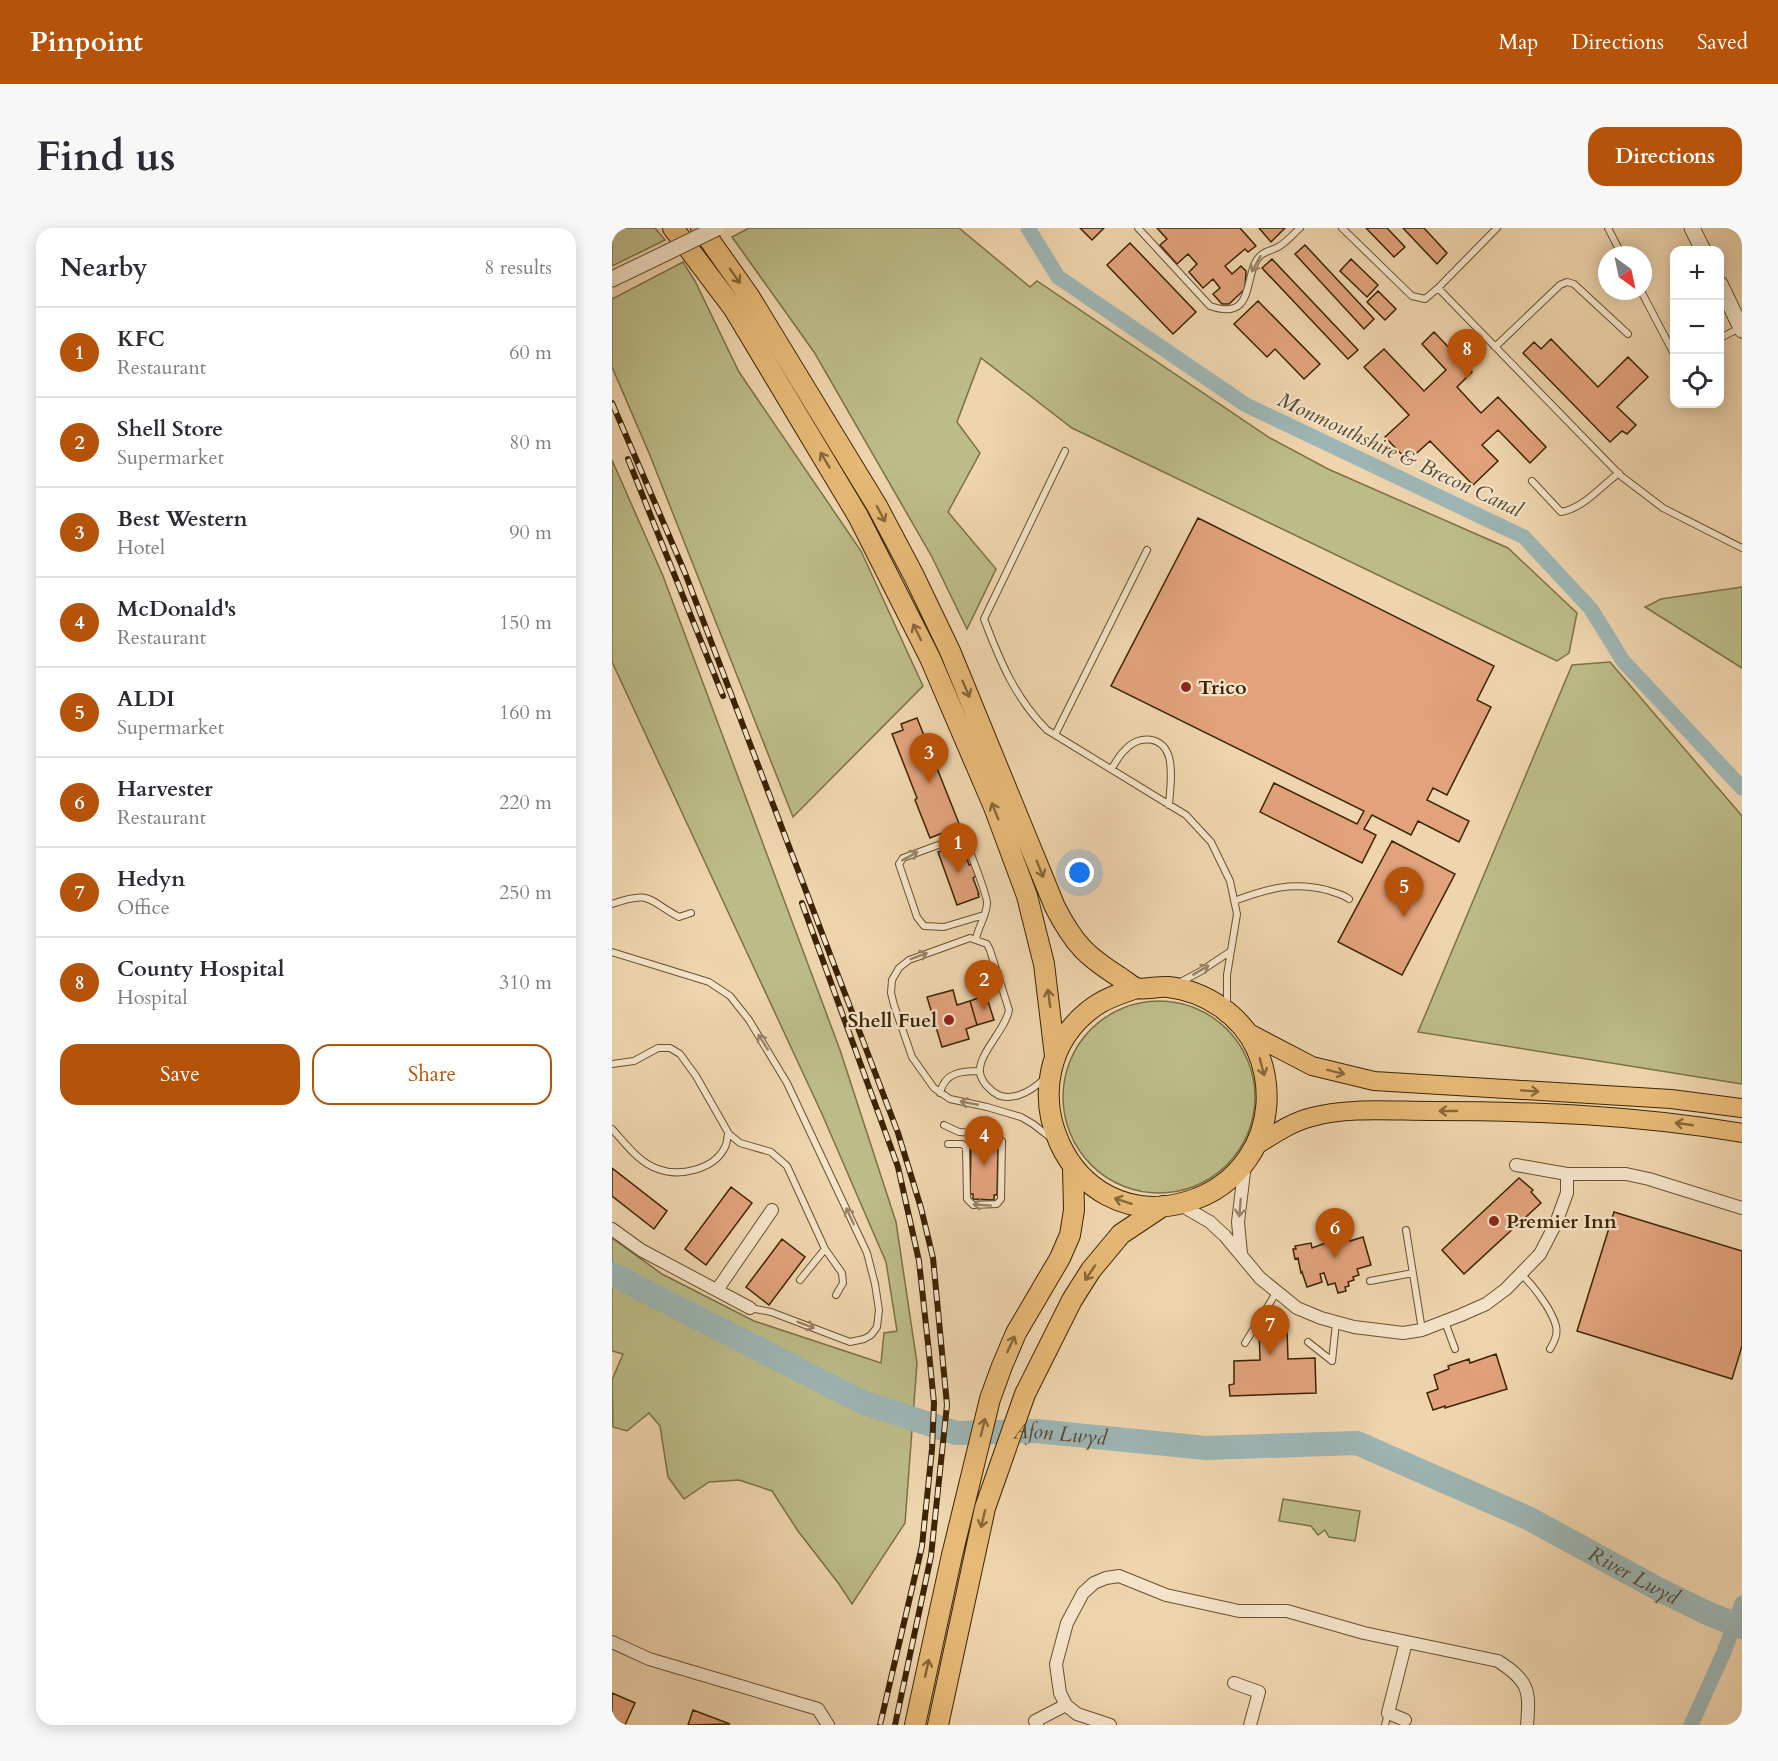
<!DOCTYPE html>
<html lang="en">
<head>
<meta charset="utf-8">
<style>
	body { margin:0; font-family:Cardo,serif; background:#f7f7f7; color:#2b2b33 }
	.controls { position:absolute; right:18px; top:18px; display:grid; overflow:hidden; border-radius:12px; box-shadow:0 3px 15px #0003 }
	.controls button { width:54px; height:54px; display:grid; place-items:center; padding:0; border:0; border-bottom:2px solid #e1e1e2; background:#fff; color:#2b2b33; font:30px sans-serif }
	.compass { position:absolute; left:986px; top:18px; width:54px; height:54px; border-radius:50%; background:#fff; box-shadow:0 3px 15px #0003; rotate:147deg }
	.you { position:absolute; left:468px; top:645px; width:21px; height:21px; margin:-15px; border:4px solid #fff; border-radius:50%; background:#1a73e8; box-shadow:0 0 0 9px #1a73e833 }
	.badge { display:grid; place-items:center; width:39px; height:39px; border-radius:50%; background:#b45309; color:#fff; font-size:20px; font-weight:700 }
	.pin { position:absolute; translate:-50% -50px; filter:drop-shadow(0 2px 3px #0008) }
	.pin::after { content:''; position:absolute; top:32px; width:21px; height:18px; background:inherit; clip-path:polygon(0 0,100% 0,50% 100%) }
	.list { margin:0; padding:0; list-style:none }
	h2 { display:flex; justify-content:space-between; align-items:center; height:78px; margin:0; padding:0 24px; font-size:26px }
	h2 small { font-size:20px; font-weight:400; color:#7c7c81 }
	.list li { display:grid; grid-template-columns:39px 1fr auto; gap:18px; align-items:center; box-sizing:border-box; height:90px; padding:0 24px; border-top:2px solid #e1e1e2 }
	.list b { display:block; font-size:22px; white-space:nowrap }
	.list p { margin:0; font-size:20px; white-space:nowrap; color:#7c7c81 }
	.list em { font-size:20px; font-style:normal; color:#7c7c81 }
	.actions { display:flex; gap:12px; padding:18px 24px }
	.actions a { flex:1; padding:14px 0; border:2px solid #b45309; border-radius:18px; text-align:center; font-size:21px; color:#b45309 }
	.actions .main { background:#b45309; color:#fff }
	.icon { flex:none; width:33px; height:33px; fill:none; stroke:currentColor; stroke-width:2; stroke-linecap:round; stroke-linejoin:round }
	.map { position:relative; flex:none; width:1130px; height:1497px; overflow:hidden; border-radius:18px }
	header { display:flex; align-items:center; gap:36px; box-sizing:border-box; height:84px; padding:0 30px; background:#b45309; color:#fff }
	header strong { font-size:28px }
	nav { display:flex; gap:33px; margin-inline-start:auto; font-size:21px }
	.intro { display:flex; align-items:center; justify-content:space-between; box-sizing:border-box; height:144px; padding:0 36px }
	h1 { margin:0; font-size:42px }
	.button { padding:15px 27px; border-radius:18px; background:#b45309; color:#fff; font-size:21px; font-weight:700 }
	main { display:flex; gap:36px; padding:0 36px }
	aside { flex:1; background:#fff; border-radius:18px; box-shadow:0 3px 15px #0003 }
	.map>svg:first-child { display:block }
	.green { fill:#bcbc88; stroke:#7c7046; stroke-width:1.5 }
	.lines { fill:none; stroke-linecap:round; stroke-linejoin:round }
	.canal { stroke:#9db6b5; stroke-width:15 }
	.river { stroke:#9db6b5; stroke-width:24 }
	.building { fill:#e2a27b; stroke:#3b2303; stroke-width:1.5 }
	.service-casing { stroke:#68502e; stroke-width:8 }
	.minor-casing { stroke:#68502e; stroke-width:14 }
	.tertiary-casing { stroke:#68502e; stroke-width:17 }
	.primary-casing { stroke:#3b2303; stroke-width:20 }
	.trunk-casing { stroke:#3b2303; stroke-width:22 }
	.service { stroke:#f5e4ca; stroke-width:6 }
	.minor { stroke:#f5e4ca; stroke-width:12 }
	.tertiary { stroke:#f5e4ca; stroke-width:15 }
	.primary { stroke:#e8ba77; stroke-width:18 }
	.trunk { stroke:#e8ba77; stroke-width:20 }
	.rail-casing { stroke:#3b2303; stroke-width:6 }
	.rail { stroke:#f5e4ca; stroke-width:4; stroke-dasharray:11; stroke-linecap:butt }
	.tertiary-bridge-casing { stroke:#68502e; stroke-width:17; stroke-linecap:butt }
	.tertiary-bridge { stroke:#f5e4ca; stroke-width:15 }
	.oneway { stroke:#988466 }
	.oneway2 { stroke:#896737 }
	.poi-dot { fill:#8f2418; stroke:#f5e4ca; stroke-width:2 }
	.labels { text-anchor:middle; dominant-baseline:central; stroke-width:4.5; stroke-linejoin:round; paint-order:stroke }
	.poi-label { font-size:20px; font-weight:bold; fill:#3b2303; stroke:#f5e4ca; text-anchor:start }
	.water-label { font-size:21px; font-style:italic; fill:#544830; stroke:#f5e4ca }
</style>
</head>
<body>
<header>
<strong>Pinpoint</strong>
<nav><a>Map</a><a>Directions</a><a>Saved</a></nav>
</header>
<div class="intro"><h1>Find us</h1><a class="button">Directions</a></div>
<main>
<aside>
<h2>Nearby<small>8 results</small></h2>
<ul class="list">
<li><span class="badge">1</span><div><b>KFC</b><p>Restaurant</p></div><em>60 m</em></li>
<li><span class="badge">2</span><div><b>Shell Store</b><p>Supermarket</p></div><em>80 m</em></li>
<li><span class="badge">3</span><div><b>Best Western</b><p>Hotel</p></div><em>90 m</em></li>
<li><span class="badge">4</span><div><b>McDonald's</b><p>Restaurant</p></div><em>150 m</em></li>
<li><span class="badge">5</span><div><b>ALDI</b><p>Supermarket</p></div><em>160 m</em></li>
<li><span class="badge">6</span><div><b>Harvester</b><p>Restaurant</p></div><em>220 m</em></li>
<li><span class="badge">7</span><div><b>Hedyn</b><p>Office</p></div><em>250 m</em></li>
<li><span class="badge">8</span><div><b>County Hospital</b><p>Hospital</p></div><em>310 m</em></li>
</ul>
<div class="actions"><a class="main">Save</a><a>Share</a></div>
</aside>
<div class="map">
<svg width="1130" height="1497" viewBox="0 0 1130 1497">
	<rect width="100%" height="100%" fill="#efd5ae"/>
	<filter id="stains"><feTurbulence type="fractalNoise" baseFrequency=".00333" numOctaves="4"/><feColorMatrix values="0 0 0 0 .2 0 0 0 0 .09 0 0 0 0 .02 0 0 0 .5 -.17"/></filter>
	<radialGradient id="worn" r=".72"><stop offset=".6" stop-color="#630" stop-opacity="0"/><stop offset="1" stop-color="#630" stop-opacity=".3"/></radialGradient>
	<path class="green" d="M0,0H43L53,12L0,38Z
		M137,0H347L418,59L425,53L658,210L716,241L896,320L965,385L957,425L945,433L460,200L369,130L345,194L368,225L336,284L384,341L355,401L320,329L202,124L120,9Z
		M71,34L83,53L127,144L249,323L311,458L181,589L37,225L0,139V71Z
		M0,232L51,348L228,822L284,994L305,1135L293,1295L240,1376L227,1356L186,1303L160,1263L127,1252L97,1254L72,1271L56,1249L48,1198L37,1185L15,1203L1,1199L0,1152L11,1126L0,1123V1010L50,1046L142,1093L269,1135L272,1105L285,1103L274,1034L210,886L0,434Z
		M1130,359V440L1033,379L1049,371Z
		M998,434L1130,588V856L806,804L960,437Z
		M451 869a96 96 0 1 1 192 0a96 96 0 1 1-192 0Z
		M671,1271L748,1283L743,1313L717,1309L713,1302L706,1307L699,1298L667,1293Z"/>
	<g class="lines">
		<path class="canal" d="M416,0L446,49L634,177L912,309L979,381L1011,433L1130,560
			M1079,1497L1112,1424L1130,1375"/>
		<path class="river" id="s1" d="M0,1046L250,1174L344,1205L424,1203L594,1220L745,1215L916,1290L1048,1362L1095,1385L1130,1399"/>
	</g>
	<path class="building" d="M468,0H492L480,12Z
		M545,0H628L644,18L636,24L633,21L613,38L620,46L629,38L634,43L633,61L617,76H610L601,66L608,60L601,51L591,60L577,44L585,36L576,26L565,36L548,17L555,11Z
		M647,0H673L659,14Z
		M754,0H775L793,19L782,29Z
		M791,0H812L835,25L825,36Z
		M518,15L584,84L561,106L495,37Z
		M693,17L762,91L752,101L683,26Z
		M660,31L746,122L736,131L650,40Z
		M739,31L766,57L755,69L728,43Z
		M766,63L784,81L773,92L755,74Z
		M646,73L708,136L692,151L663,121L655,129L622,96Z
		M822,104L860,144L845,159L869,185L886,169L934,219L918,235L886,202L870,217L886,233L861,257L818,213L796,233L773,209L797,187L752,139L772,121L812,163L834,142L810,116Z
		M939,111L986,159L1016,129L1036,149L1005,179L1024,197L1015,206L1010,203L998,214L911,125L922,114L929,121Z
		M586,290L882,438L865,472L879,479L835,567L821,560L815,572L857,593L847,614L806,593L799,607L760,587L752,601L764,607L750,635L648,584L662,555L745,596L752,583L499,458Z
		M305,490L348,598L318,610L303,572L305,570L280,506L291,502L289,496Z
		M780,613L843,646L790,747L726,714Z
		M345,617L348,623L353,618L357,630L355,631L357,637L360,636L364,648L361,650L367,666H366L367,669L345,677L326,624Z
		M341,762L345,777L358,773L365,797L354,801L357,811L330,819L315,769Z
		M374,767L382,792L365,797L358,773Z
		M359,919L386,920L385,967H382V972L361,971V966H358Z
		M0,940L55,983L42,1001L0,968Z
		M907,950L921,962L919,964L929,975L852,1046L830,1022Z
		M119,959L140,975L94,1037L73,1021Z
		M1002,984L1130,1023V1118L1120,1151L965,1103Z
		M736,1006L738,1013L751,1009L759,1037L745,1041L747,1047L741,1049L742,1052L736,1054L737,1058L733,1059L734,1063L726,1065L723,1055L716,1057L712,1045L708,1046L710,1054L695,1059L690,1044L689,1045L686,1030L683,1031L681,1021H684L683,1018L699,1015L700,1020L719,1013L718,1009Z
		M170,1011L193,1029L157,1077L134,1059Z
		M647,1101H675L676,1131L703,1130L704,1165L618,1168L617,1157L622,1156V1133L648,1132Z
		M884,1126L895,1161L833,1180V1178L821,1182L815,1165L826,1161L822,1147L837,1141L836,1138L857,1131L858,1135Z
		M0,1465L23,1475L13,1497H0Z
		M81,1482L118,1496L76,1497Z"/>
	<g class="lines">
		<defs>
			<path id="service" d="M526,0L598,78C646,95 630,43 649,27C654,23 661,22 666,19C674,15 681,6 688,0
				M730,0L800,68L813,71L826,60L1009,248L1051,280L1130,320
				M996,0L1010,27
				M826,60L885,0
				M1029,63L1062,126
				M1108,110L1128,100
				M883,119L948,57L955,54L962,56L1016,106
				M453,223L372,391C388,433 403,470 435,502L574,587L599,614L618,653L625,686L615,747V780
				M920,253L949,284C972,280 989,258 1007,245
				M443,507L535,322
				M499,541C504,535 507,527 513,522C527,506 551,508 557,529C561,544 558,562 557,577
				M622,673C655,661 680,653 715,662C723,665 731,666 737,671
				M0,676C40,662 35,672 67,689L79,685
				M364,711C366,699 375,687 375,675C375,666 359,627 355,616L350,610H345L291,630L287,636L305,689L312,698L332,699L372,687
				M0,724L97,754L118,768L137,792L175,855L255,1025L263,1056L267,1082L265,1099L259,1107L252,1111L238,1114L159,1084L138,1080
				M567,755L589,743L619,723
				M0,836L22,833L46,820H58L68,826L84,848L117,906L128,915L159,924L175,938L213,1021L230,1045L231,1055L224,1067
				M433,850C419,864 394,879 377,860C373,857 368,849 368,844C366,826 394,801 397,782L378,722L375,716L358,710L297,732L287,740L280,752L279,765L282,777L300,829L322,860L338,871L375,879L409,889L421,896L439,910
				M328,865C333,844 349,843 368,843
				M332,897L347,904L381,906L390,913L389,971L385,976L361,977L355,971L354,919L350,916H336
				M0,901C13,915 27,935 46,941C67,949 102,942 113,919C115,916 115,910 116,906
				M794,1002L810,1102
				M909,1046C921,1057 940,1082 944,1098C946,1107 942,1114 938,1121
				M188,1052L213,1021
				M758,1053L801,1045
				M833,1094L843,1121
				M696,1114L720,1133
				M633,1115L664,1065
				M720,1133L724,1095
				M773,1497L776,1485"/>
			<path id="minor" d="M904,937L955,946H1014L1037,951L1130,980
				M567,976L598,994L613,1008L648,1050L685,1080L709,1090L742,1099L791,1105L810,1102L849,1087L874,1076L894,1061L928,1026L944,995L955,965V946
				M0,1001L29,1022L138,1080
				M629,1026L626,994L633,936
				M105,1062L160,982
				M0,1414L37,1431L206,1481L216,1497
				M622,1455L647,1464L638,1497
				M793,1492L776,1485L794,1414
				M425,1497L423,1493L454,1477
				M498,1497L465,1486L454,1477L448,1465L444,1436L455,1395L471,1365L482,1355L494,1350L507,1348L554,1367L627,1383H675L752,1405L886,1433C917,1453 918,1462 915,1497"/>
			<path id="tertiary" d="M1080,0L1091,22
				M0,51L54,25
				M1108,56L1130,102"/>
			<path id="primary" d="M633,803L700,838L762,853L1059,871L1130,880
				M643,918C661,907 679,894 700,889C737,879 779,883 818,883C923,883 1026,887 1130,905"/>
			<path id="trunk" d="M61,0L122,81L246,288L318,430L382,579L415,668L432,736L443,828
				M89,0L137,68L265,278L302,348L338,423L443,679C462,716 474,728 509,750C514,753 520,759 525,760C530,762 548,758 556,759C594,763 630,788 645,822C660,857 658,898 636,930C621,952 599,967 574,974C456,1009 385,847 483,778C496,769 510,765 525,760
				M303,1497L340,1327L378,1171L390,1138L404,1105L448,1030L458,1007L462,982L461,940
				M326,1497L373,1280L413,1166L460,1072L479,1042L509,1006L551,978"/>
		</defs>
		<use href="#service" class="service-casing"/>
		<use href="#minor" class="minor-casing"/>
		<use href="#tertiary" class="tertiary-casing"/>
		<use href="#primary" class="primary-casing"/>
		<use href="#trunk" class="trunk-casing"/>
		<use href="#service" class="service"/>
		<use href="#minor" class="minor"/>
		<use href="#tertiary" class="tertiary"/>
		<use href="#primary" class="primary"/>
		<use href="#trunk" class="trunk"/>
		<defs>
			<path id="rail" d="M0,175L73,345L286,905L309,980L321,1030L335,1177L319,1328L283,1497
				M16,231L111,468
				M190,675L286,939L307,1033L317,1125L322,1175L320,1221L310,1318L268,1497"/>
		</defs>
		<use href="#rail" class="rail-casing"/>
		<use href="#rail" class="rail"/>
		<defs>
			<path id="tertiary-bridge" d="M54,25L105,0"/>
		</defs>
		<use href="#tertiary-bridge" class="tertiary-bridge-casing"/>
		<use href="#tertiary-bridge" class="tertiary-bridge"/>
	</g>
	<defs><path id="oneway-shaft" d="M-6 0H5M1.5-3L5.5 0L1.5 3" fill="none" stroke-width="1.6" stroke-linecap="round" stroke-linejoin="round" transform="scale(1.5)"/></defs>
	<g class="oneway">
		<use href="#oneway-shaft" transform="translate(644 36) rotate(119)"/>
		<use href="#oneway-shaft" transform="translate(298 628) rotate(-29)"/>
		<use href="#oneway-shaft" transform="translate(307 728) rotate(-21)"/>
		<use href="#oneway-shaft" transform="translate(589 742) rotate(-31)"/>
		<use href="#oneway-shaft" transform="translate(151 814) rotate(-122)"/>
		<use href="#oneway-shaft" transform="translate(357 875) rotate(-169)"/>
		<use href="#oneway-shaft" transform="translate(370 977) rotate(-176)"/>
		<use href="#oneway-shaft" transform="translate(628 980) rotate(95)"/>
		<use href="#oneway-shaft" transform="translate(238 988) rotate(-115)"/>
		<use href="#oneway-shaft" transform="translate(194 1097) rotate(21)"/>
	</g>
	<g class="oneway2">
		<use href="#oneway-shaft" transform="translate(123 48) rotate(55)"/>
		<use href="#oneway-shaft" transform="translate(213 232) rotate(-121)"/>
		<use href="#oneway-shaft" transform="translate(269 286) rotate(62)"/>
		<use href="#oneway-shaft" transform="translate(305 404) rotate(-116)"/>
		<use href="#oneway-shaft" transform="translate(354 461) rotate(67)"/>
		<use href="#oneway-shaft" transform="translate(383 583) rotate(-112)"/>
		<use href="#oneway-shaft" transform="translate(428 641) rotate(68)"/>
		<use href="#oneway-shaft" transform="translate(437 770) rotate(-98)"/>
		<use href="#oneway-shaft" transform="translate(650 839) rotate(75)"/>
		<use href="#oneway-shaft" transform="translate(724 844) rotate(14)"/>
		<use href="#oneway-shaft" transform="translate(918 863) rotate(4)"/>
		<use href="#oneway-shaft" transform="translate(836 883) rotate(-180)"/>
		<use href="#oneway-shaft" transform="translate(1072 896) rotate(-172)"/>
		<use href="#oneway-shaft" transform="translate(511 973) rotate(-162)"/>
		<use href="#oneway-shaft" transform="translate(478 1045) rotate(124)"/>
		<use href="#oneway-shaft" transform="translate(399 1116) rotate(-65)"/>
		<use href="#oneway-shaft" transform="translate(371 1199) rotate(-76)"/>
		<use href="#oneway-shaft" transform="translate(371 1291) rotate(103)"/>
		<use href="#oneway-shaft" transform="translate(315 1440) rotate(-78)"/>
	</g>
	<g class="poi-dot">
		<circle cx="574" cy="459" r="6"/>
		<circle cx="337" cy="792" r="6"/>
		<circle cx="882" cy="993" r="6"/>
	</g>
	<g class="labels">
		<g class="poi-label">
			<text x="586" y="459">Trico</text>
			<text x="325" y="792" text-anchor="end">Shell Fuel</text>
			<text x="894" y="993">Premier Inn</text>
		</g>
		<g class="water-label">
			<text transform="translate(788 227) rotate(25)">Monmouthshire &amp; Brecon Canal</text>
			<text stroke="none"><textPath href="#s1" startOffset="484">Afon Lwyd</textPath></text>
			<text stroke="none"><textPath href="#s1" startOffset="1089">River Lwyd</textPath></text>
		</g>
	</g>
	<rect width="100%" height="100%" filter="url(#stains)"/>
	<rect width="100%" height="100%" fill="url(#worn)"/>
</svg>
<div class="controls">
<button>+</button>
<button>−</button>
<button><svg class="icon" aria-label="locate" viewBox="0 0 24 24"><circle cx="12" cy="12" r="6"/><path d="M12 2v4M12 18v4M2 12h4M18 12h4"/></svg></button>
</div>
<svg class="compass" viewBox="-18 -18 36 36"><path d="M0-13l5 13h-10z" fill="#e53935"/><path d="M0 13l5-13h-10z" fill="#7c7c81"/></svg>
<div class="you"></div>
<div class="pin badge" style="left:346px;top:645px">1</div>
<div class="pin badge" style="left:372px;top:782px">2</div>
<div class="pin badge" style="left:317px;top:555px">3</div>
<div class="pin badge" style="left:372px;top:938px">4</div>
<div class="pin badge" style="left:792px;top:689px">5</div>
<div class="pin badge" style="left:723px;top:1030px">6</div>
<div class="pin badge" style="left:658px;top:1127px">7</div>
<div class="pin badge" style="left:855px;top:151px">8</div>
</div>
</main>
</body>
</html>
